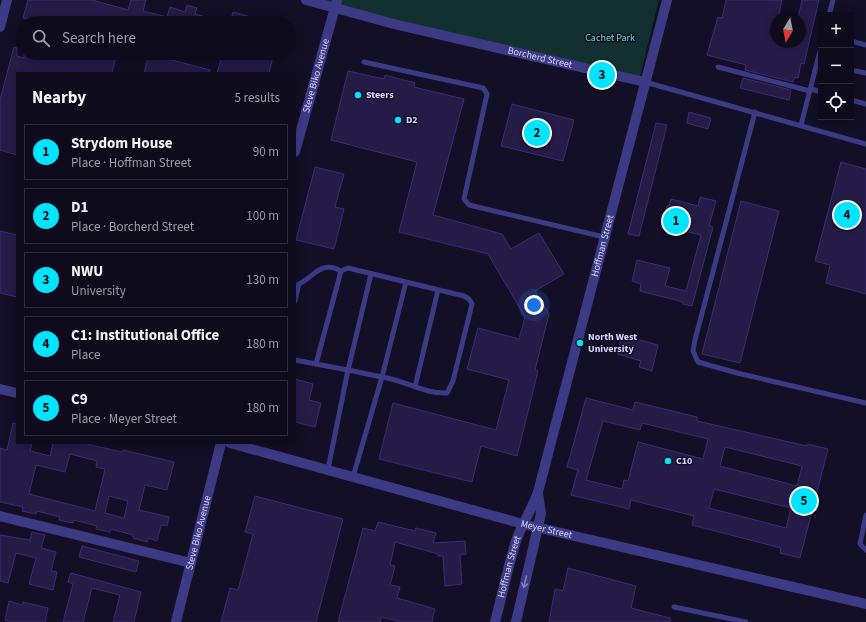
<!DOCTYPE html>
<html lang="en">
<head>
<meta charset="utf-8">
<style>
	body { margin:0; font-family:"Source Sans 3",sans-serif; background:#1c1929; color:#f1f3f6 }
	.controls { position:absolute; right:12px; top:12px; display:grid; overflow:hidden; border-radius:0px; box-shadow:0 2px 10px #0003 }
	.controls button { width:36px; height:36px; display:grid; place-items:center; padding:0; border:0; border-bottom:1px solid #2e2b3b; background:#0e0b1c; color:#f1f3f6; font:20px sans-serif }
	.compass { position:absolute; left:770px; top:12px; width:36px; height:36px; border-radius:50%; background:#0e0b1c; box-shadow:0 2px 10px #0003; rotate:190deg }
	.you { position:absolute; left:534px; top:305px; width:14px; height:14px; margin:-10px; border:3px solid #fff; border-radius:50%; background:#1a73e8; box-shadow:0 0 0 6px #1a73e833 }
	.badge { display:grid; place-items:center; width:26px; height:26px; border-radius:50%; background:#00e5ff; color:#111; font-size:13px; font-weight:700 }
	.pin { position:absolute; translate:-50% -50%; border:2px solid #fff; box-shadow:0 1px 4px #0006 }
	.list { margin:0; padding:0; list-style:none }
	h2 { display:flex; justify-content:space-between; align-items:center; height:52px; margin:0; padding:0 16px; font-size:17px }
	h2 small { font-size:13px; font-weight:400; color:#9b9ba3 }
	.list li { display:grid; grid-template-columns:26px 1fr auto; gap:12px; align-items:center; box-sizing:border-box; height:56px; margin:0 8px 8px; padding:0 8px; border:1px solid #2e2b3b; border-radius:0px }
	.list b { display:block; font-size:15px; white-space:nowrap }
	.list p { margin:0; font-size:13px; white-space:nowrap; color:#9b9ba3 }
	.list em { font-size:13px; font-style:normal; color:#9b9ba3 }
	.icon { flex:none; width:22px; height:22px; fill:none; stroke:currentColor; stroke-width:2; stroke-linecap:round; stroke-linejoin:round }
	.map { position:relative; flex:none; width:866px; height:622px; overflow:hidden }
	.search { position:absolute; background:#0e0b1c; box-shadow:0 2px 10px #0003; left:16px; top:16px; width:280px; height:44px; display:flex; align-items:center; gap:10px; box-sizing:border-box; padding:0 14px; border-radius:22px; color:#9b9ba3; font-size:15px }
	.panel { position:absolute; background:#0e0b1c; box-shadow:0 2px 10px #0003; left:16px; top:72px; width:280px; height:372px; border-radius:0px }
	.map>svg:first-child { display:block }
	.green { fill:#12302f }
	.building { fill:#241b47; stroke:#3b2d73; fill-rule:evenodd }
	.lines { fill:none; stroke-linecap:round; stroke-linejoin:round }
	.service { stroke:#3d3a85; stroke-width:5 }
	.minor { stroke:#3d3a85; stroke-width:10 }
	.tertiary { stroke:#3d3a85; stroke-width:10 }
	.oneway { stroke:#837fbc }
	.poi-dot { fill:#00e5ff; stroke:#130f26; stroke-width:1.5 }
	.labels { text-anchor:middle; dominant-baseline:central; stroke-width:3; stroke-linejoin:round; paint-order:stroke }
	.park-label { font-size:10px; fill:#5fe0c0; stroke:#130f26 }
	.street-label { font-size:10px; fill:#d9d4ff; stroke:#130f26 }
	.poi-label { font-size:10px; font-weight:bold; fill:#d9d4ff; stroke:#130f26; text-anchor:start }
</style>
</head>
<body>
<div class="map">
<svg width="866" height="622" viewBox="0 0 866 622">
	<rect width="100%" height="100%" fill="#130f26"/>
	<path class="green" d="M321,0H659L638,84Z"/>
	<path class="building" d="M28,0H92L128,10L131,0H146L143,11L167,17L170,7L185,12L187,5L197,8L195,14L216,20V23H102L80,17L79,23H71L51,18L49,23H43L23,18Z
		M726,0H782L778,18H776V42H800V18H798L802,0H819L804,64L801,63L798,78L795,77L793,82L745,70L746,65L707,55L718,17L722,18Z
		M233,12L262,20L261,23H230Z
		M14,47L17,48V56L24,58V53H117L112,73H17V155L0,150V100Z
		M223,53H274L269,73H217Z
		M149,54L210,70L209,73H144Z
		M348,71L384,79L385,75L415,83L414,87L464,99L433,215L502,234L511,249L539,233L564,274L535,291L549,314L535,370L538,371L517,456L481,446L472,482L379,459L393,403L496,430L509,380L467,369L478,328L519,339L525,317L488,254L399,232L417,162L331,140Z
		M743,78L791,90L789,100L740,88Z
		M512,104L574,120L563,161L501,146Z
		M689,112L711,118L708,129L687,123Z
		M656,123L667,125L639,236L628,234Z
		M841,162L866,169V294L826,283L830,265L815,261Z
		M315,167L344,174L335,207L344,209L334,249L296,240Z
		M700,197L716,201L709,226L713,227L692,306L683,304V302L640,291L641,284L632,281L637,260L670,268L665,286L686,291L701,235L676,229L675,232L661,228L667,206H669L671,199L698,206Z
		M741,201L779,211L740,363L702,354Z
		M0,231L17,235V297L0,293Z
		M622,335L658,345L652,371L639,367L641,361L617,354Z
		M295,379L313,384L309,400L321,403L315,427L295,422Z
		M586,398L633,410L635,402L697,417V421L807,446L808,444L828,449L800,558L780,553L781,548L692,525L694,516L631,500L629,509L571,495L578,470L567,467ZM603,421L640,430L642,423L708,439L703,459L638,442L628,481L624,480L622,489L586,480ZM725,447L802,466L797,486L720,466ZM714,489L791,508L786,528L709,508Z
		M13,423L17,424V443H32L30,451L50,456L53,443H82L122,452L123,450L174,462L167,490L145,485L139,510L169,517L167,526L161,525L157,541L148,538L147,542L133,538V535L111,529L110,532L96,529L97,526L74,520L73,523L59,520L60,517L37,511L36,514L22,511L23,507L0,502V448L7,450ZM70,454L97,461L96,467L105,469L95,511L29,494L36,465L65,472ZM109,496L128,501L124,518L105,513Z
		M255,496L343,519L316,622H221L230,588L238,590L253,534L245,532Z
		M378,522L415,531L416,528L436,533L433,543L465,541L466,554L460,555L462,584L445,586L443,556H438V554L395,542L390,565L395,566L390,585L400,587L397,598L435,609L432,622H402L381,617L380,622H338L363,528L375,531Z
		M32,532L45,535L41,548L56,552L51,571L57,572L53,590L29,584L36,558L16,553L8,583L0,581V535L30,540Z
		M82,546L139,561L136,572L79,557Z
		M568,568L636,586L631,608L670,618V622H549L555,589L563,591Z
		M71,573L141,592L134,622H113L120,595L92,588L83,622H63L73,584L68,582Z
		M9,601L22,605L23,602L48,608L45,622H12L5,620Z"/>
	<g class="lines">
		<path class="service" d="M829,15L833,0
			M851,41L866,45
			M364,62L483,88L487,94L464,199L469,205L604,237
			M718,67L810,91
			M851,70L866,73
			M645,82L866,144
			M811,89L821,92
			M851,100L866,104
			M755,112L695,340L693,351L698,362L737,373L866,403
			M801,125L821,47
			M371,274L348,370L382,377L406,282
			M295,286C314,279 319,259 341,271
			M295,301L299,284
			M295,360L316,364
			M415,387L438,290
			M328,469L348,370L316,364L341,271L348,268L464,296L469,299L472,304L453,381L447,393C424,394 404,380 382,377L353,477
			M866,515L860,544L866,550
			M674,607L746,622"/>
		<g class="minor">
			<path id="s1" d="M306,0L394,24L645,82"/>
			<path d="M0,27L7,0"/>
			<path id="s2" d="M295,152L337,0"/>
			<path d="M0,516L191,563"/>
			<path id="s3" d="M176,622L221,443"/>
			<path id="s4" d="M495,622C502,595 508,567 516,541C522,524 532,509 538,492L667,0"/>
			<path d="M516,622L541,514L538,493"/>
		</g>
		<g class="tertiary">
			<path d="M0,389L17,393"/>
			<path id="s5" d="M230,443L523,524L866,604"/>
		</g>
	</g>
	<defs><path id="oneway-shaft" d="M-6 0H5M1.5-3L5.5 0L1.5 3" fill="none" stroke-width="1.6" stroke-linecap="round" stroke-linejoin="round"/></defs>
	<use class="oneway" href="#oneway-shaft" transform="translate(525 582) rotate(103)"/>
	<g class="poi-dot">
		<circle cx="358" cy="95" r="4"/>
		<circle cx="398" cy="120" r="4"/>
		<circle cx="580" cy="343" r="4"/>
		<circle cx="668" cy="461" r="4"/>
	</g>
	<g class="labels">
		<g class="park-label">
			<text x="610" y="38">Cachet Park</text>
		</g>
		<g class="street-label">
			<text stroke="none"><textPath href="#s1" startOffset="241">Borcherd Street</textPath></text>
			<text stroke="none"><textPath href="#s2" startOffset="79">Steve Biko Avenue</textPath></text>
			<text stroke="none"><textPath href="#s4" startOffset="392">Hoffman Street</textPath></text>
			<text stroke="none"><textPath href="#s5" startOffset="328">Meyer Street</textPath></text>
			<text stroke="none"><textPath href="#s3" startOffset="92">Steve Biko Avenue</textPath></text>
			<text stroke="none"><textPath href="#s4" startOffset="57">Hoffman Street</textPath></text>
		</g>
		<g class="poi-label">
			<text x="366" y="95">Steers</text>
			<text x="406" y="120">D2</text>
			<text x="588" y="337">North West<tspan x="588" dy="12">University</tspan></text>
			<text x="676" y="461">C10</text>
		</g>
	</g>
</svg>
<div class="controls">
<button>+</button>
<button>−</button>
<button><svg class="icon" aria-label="locate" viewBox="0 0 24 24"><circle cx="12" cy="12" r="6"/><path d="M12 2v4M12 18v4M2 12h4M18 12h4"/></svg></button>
</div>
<svg class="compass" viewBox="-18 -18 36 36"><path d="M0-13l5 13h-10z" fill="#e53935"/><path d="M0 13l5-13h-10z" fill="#9b9ba3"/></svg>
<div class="you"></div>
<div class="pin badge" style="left:676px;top:221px">1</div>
<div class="pin badge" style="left:537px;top:133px">2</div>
<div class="pin badge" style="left:602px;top:75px">3</div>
<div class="pin badge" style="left:847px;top:215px">4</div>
<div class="pin badge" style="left:804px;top:501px">5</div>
<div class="search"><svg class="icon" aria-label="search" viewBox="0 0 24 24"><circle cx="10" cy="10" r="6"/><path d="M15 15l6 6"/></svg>Search here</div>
<section class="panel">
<h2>Nearby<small>5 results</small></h2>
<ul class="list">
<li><span class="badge">1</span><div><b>Strydom House</b><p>Place · Hoffman Street</p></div><em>90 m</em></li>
<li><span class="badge">2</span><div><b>D1</b><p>Place · Borcherd Street</p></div><em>100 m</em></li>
<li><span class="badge">3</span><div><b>NWU</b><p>University</p></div><em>130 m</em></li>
<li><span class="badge">4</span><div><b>C1: Institutional Office</b><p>Place</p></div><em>180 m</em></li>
<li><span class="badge">5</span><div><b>C9</b><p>Place · Meyer Street</p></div><em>180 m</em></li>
</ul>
</section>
</div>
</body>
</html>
